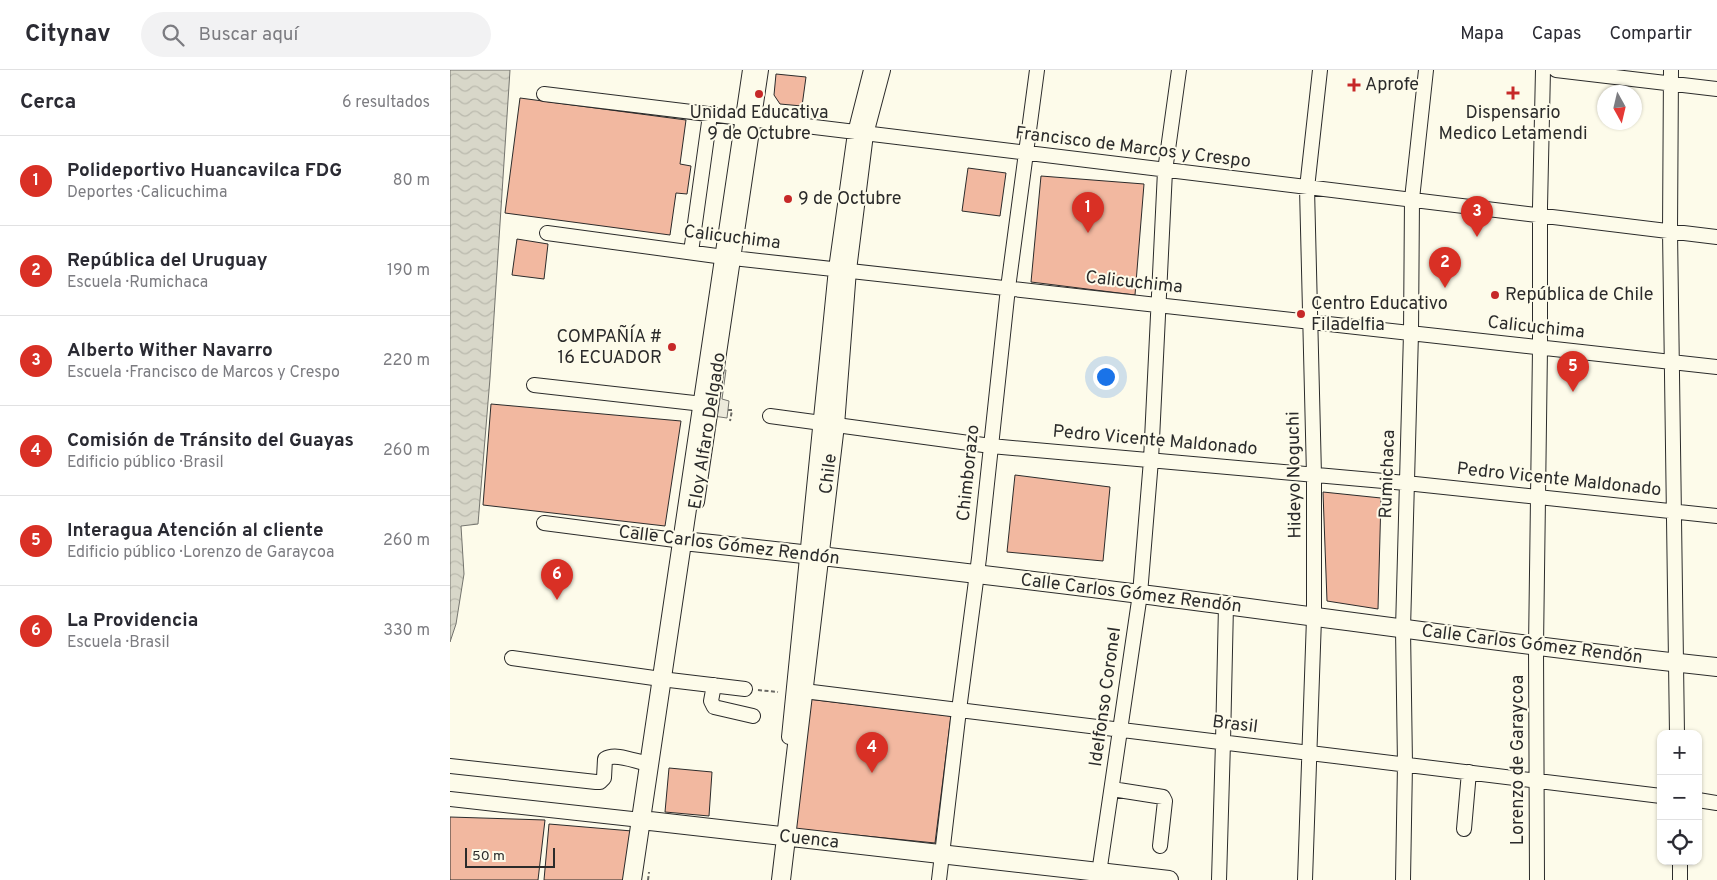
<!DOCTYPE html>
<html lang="es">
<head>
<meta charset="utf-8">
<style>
	body { margin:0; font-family:Overpass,sans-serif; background:#f2f2f3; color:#2b2b33 }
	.controls { position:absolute; right:15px; bottom:15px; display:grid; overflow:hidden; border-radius:10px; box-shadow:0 1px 4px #0004 }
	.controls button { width:45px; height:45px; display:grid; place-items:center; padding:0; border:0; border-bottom:1px solid #e1e1e2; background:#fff; color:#2b2b33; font:25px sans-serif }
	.compass { position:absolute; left:1147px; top:15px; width:45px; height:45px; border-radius:50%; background:#fff; box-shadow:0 1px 4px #0004; rotate:172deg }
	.scale { position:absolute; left:15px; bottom:12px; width:90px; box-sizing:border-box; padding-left:5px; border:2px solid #2b2b2b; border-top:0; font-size:14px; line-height:18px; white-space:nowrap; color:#2b2b2b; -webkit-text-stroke:4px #fdfbea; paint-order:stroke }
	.you { position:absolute; left:655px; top:306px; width:18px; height:18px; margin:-12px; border:4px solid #fff; border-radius:50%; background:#1a73e8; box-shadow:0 0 0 8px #1a73e833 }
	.badge { display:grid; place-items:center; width:32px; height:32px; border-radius:50%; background:#d93025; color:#fff; font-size:16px; font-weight:700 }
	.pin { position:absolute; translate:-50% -41px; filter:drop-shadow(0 1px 2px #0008) }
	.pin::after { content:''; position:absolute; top:26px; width:18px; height:15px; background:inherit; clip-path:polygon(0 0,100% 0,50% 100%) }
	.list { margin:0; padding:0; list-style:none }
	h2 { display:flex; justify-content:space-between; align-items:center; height:65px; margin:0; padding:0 20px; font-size:21px }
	h2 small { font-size:16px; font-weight:400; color:#7c7c81 }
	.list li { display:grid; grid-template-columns:32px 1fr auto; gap:15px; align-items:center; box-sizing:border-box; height:90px; padding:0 20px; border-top:1px solid #e1e1e2 }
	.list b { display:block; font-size:19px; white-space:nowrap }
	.list p { margin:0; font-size:16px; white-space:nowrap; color:#7c7c81 }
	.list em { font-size:16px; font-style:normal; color:#7c7c81 }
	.icon { flex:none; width:28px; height:28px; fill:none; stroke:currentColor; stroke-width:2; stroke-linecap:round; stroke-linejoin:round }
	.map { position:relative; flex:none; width:1267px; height:810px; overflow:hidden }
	header { display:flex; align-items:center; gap:30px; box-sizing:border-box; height:70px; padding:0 25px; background:#fff; border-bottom:1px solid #e1e1e2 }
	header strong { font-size:24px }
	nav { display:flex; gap:28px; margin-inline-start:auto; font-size:18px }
	.search { width:350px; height:45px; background:#f2f2f3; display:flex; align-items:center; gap:12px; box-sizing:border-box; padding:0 18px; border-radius:28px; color:#7c7c81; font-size:19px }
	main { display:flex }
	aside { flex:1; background:#fff }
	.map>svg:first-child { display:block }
	.parking { fill:#eceadb; stroke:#74746e }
	.water { fill:url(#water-waves); stroke:#74746e }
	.building { fill:#f2b8a0; stroke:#2b2b2b }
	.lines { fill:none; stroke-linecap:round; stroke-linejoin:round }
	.minor-casing { stroke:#2b2b2b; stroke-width:16 }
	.major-casing { stroke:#2b2b2b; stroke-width:20 }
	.path { stroke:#6a6964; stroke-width:2; stroke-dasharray:4 2.5; stroke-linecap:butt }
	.minor { stroke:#fdfbea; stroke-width:14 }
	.major { stroke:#fdfbea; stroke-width:18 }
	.poi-dot { fill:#c62828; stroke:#fdfbea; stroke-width:2 }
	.labels { text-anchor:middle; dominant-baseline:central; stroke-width:4; stroke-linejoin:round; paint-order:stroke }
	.poi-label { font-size:18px; fill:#2b2b2b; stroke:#fdfbea; text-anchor:start }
	.street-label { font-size:18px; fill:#2b2b2b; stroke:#fdfbea }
</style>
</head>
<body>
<header>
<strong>Citynav</strong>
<div class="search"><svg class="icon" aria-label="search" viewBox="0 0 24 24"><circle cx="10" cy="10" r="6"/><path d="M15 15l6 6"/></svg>Buscar aquí</div>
<nav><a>Mapa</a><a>Capas</a><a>Compartir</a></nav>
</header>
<main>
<aside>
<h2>Cerca<small>6 resultados</small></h2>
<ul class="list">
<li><span class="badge">1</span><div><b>Polideportivo Huancavilca FDG</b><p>Deportes · Calicuchima</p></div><em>80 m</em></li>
<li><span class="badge">2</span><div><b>República del Uruguay</b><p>Escuela · Rumichaca</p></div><em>190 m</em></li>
<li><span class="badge">3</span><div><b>Alberto Wither Navarro</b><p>Escuela · Francisco de Marcos y Crespo</p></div><em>220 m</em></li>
<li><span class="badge">4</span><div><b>Comisión de Tránsito del Guayas</b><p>Edificio público · Brasil</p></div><em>260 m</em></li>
<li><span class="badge">5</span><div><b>Interagua Atención al cliente</b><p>Edificio público · Lorenzo de Garaycoa</p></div><em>260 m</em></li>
<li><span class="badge">6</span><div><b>La Providencia</b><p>Escuela · Brasil</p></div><em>330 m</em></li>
</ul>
</aside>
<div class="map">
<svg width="1267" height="810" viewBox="0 0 1267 810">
	<defs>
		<pattern id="water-waves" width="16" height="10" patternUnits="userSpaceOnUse" patternTransform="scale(1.25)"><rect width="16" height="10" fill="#d8d7c9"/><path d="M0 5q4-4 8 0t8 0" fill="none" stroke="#bab9ad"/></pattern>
	</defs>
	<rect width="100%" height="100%" fill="#fdfbea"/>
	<path class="parking" d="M269,300H276L272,329L279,331L277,348L263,346Z"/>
	<path class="water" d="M0,0H60L40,308L28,454L11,456L14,504L6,554L0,572Z"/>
	<path class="building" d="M326,4L356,7L352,36L330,34L324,25Z
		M70,28L236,50L230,94L241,96L237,124L226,123L220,165L55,143Z
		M518,98L556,103L550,146L512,141Z
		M591,106L694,114L685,225L581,212Z
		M67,169L98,174L94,209L62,205Z
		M41,334L231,351L215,456L33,435Z
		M565,405L660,417L653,491L557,482Z
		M873,422L931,428L928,539L877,531Z
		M358,629L501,646L485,773L346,759Z
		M219,698L262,702L259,746L215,742Z
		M0,747L95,750L88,810H0Z
		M99,754L182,761L177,810H94Z"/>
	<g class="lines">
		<defs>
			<path id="minor" d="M1106,0L1267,19
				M1221,0L1220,161L1227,664
				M94,24L1267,167
				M97,163L274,187L1267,297
				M241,182L260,45
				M84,315L253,334
				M320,346L541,376L956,413L1267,446
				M247,432L311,0
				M94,453L233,471
				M62,588L211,609L295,619
				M264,615L261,631L264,637L303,646
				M354,621L1211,726
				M339,667L386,199L405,63L421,0
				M0,696L146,712H150L154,708L155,689C166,682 186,692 199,694
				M662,719L713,727L715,731L710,776
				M0,729L191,750
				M1248,730L1267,733
				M1014,759L1019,702
				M1230,791V810
				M489,810L509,640L529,488L558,218L587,0
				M648,810L690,524L701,390L715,101L729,0
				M769,810L773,672L776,535
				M855,810L864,548V405L857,118L870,0
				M953,810L955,694L953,559L961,263L962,129L976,0
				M1087,810L1086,577L1090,278V137L1093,0"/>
			<path id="major" d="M233,471C385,487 538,505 690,524C883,548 1074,577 1267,597
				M191,750L719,810
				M182,810L302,0
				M331,810L385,355L397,200L414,64L431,0"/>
		</defs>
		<use href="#minor" class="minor-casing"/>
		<use href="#major" class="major-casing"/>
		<path class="path" d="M278,340H282L280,351
			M308,620L328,622
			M198,810L199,802"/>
		<use href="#minor" class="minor"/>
		<use href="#major" class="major"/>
	</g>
	<g class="poi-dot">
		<path d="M901.5 7.5h5v5h5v5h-5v5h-5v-5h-5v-5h5z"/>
		<path d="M1060.5 15.5h5v5h5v5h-5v5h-5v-5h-5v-5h5z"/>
		<circle cx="309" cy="24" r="5"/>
		<circle cx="338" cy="129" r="5"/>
		<circle cx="1045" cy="225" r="5"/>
		<circle cx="851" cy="244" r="5"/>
		<circle cx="222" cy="277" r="5"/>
	</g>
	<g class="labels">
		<g class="poi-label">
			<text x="915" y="15">Aprofe</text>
			<text x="309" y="43" text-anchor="middle">Unidad Educativa<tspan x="309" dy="21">9 de Octubre</tspan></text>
			<text x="1063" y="43" text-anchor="middle">Dispensario<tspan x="1063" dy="21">Medico Letamendi</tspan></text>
			<text x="348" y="129">9 de Octubre</text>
			<text x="1055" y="225">República de Chile</text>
			<text x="861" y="234">Centro Educativo<tspan x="861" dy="21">Filadelfia</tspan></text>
			<text x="212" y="267" text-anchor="end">COMPAÑÍA #<tspan x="212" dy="21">16 ECUADOR</tspan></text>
		</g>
		<g class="street-label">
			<text transform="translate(683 78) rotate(7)">Francisco de Marcos y Crespo</text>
			<text transform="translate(282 168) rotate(7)">Calicuchima</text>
			<text transform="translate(684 213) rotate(6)">Calicuchima</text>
			<text transform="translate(1086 258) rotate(6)">Calicuchima</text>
			<text transform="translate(258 361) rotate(-81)">Eloy Alfaro Delgado</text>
			<text transform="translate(705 371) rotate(5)">Pedro Vicente Maldonado</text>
			<text transform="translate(519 403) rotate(-84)">Chimborazo</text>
			<text transform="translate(379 404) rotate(-83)">Chile</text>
			<text transform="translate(938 404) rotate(-88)">Rumichaca</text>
			<text transform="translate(845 405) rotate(-91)">Hideyo Noguchi</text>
			<text transform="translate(1109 410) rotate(6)">Pedro Vicente Maldonado</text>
			<text transform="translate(279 476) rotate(7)">Calle Carlos Gómez Rendón</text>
			<text transform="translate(681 524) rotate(7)">Calle Carlos Gómez Rendón</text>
			<text transform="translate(1082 575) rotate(7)">Calle Carlos Gómez Rendón</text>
			<text transform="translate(656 627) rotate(-82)">Idelfonso Coronel</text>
			<text transform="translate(785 655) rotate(7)">Brasil</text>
			<text transform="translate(1068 690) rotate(-90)">Lorenzo de Garaycoa</text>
			<text transform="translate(359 770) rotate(6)">Cuenca</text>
		</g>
	</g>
</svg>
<div class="controls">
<button>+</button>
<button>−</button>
<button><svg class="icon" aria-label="locate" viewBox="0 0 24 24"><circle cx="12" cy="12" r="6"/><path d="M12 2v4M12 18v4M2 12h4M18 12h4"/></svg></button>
</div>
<svg class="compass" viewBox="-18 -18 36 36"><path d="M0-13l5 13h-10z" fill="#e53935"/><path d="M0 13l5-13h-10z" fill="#7c7c81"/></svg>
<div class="scale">50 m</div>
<div class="you"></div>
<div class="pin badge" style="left:638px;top:163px">1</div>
<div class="pin badge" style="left:995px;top:218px">2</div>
<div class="pin badge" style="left:1027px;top:167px">3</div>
<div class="pin badge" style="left:422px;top:703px">4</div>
<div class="pin badge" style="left:1123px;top:322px">5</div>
<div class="pin badge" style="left:107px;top:530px">6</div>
</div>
</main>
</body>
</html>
